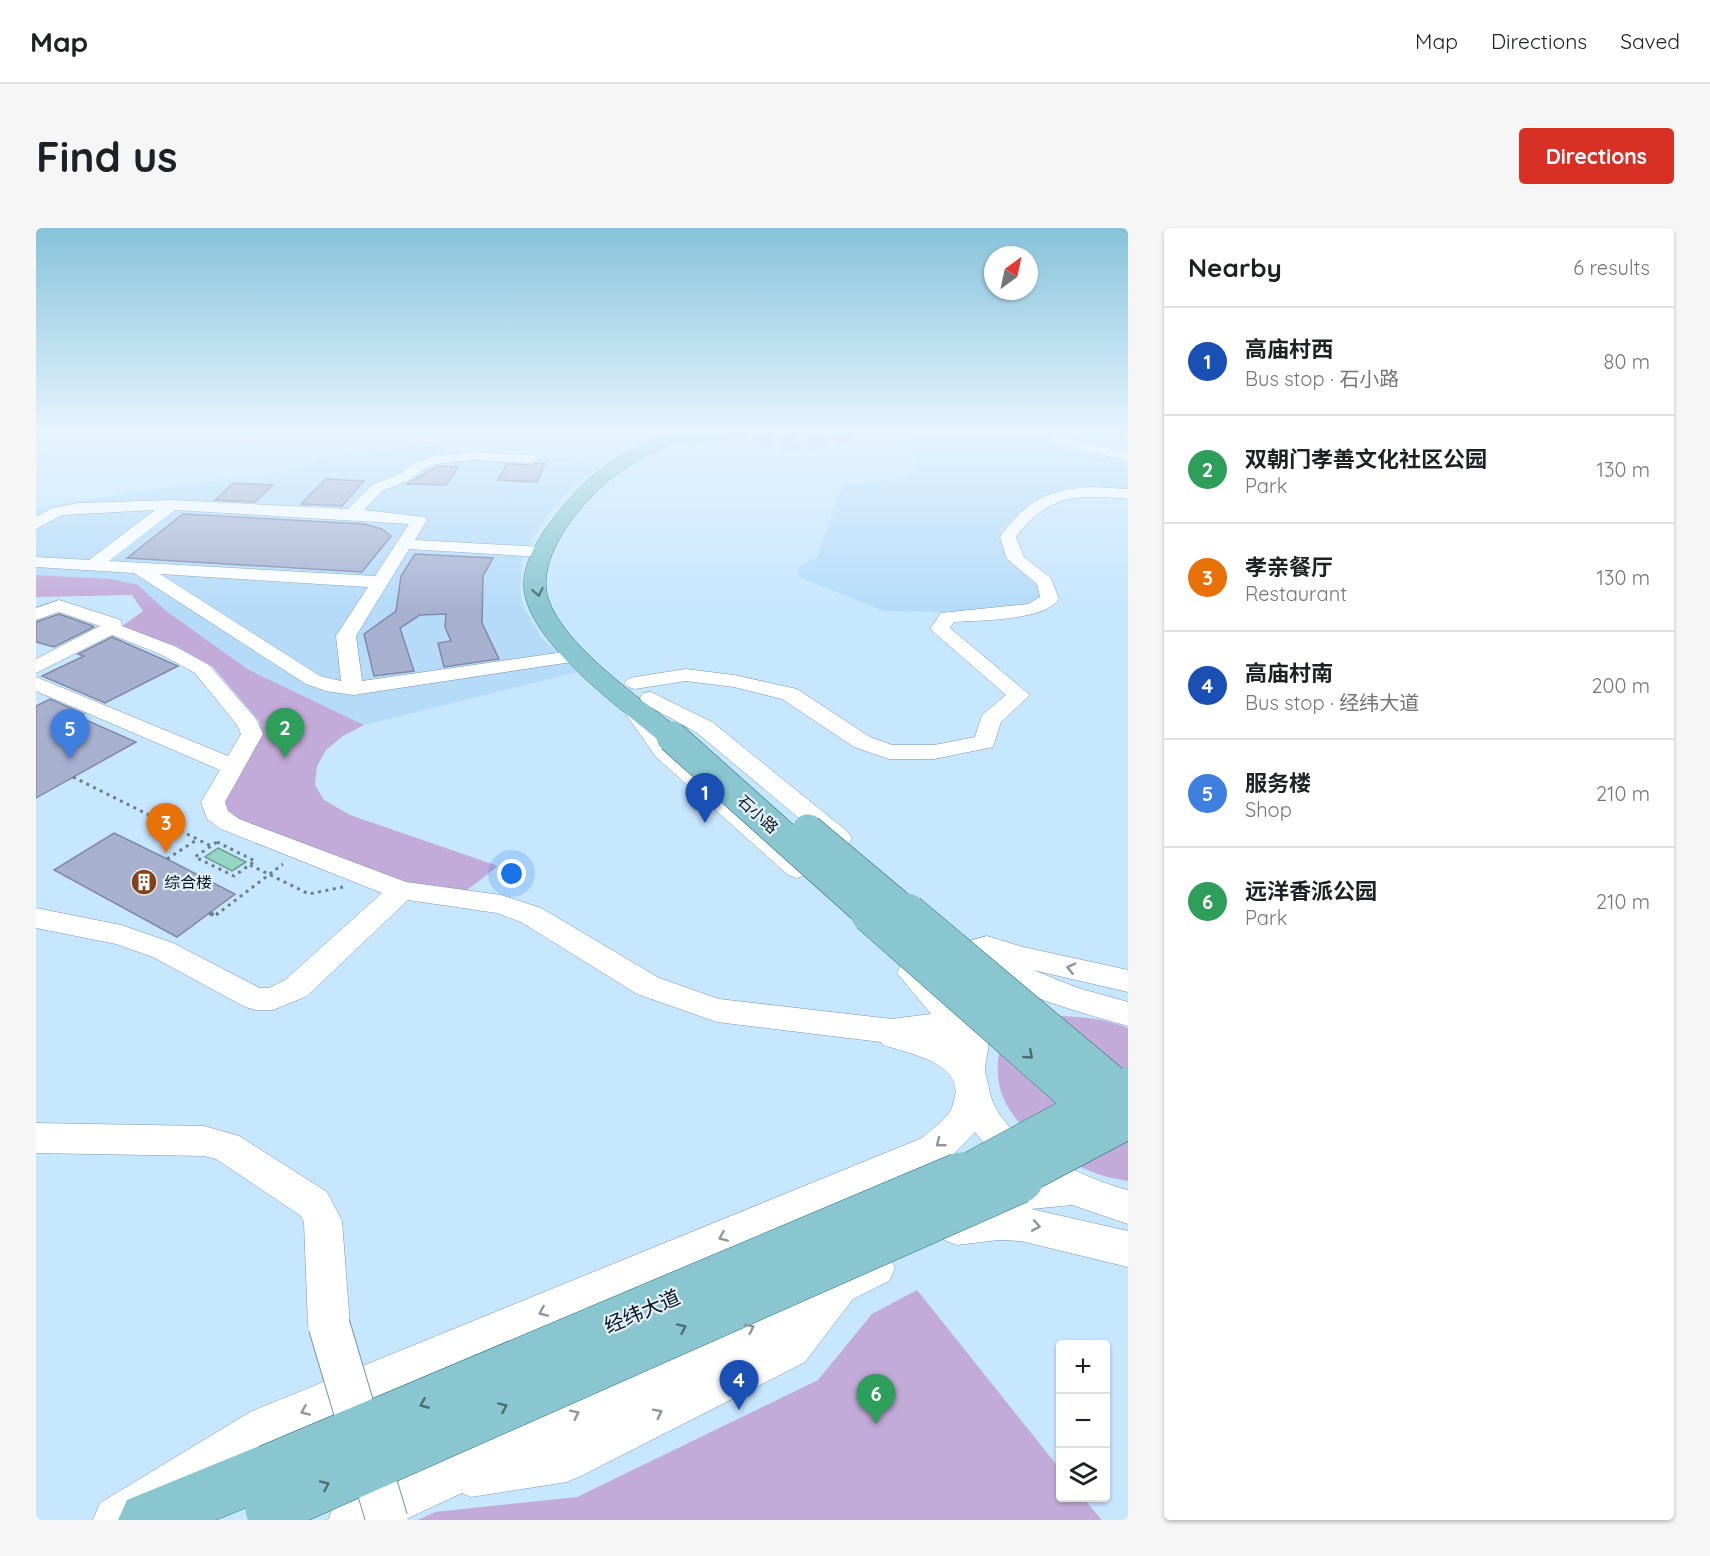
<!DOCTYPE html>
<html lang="en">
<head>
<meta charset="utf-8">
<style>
	body { margin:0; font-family:Quicksand,"Noto Sans SC",sans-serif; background:#f6f6f6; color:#202124 }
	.controls { position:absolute; right:18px; bottom:18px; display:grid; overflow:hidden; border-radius:6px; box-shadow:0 2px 4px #0004 }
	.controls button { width:54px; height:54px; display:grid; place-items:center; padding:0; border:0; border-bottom:2px solid #e0e0e0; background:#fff; color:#202124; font:30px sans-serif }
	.compass { position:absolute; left:948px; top:18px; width:54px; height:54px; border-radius:50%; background:#fff; box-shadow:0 2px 4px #0004; rotate:33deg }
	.you { position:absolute; left:476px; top:646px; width:21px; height:21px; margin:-15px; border:4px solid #fff; border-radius:50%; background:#1a73e8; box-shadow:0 0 0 9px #1a73e833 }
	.badge { display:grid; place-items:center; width:39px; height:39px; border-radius:50%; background:#d93025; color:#fff; font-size:20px; font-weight:700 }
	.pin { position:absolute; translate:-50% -50px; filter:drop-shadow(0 2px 3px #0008) }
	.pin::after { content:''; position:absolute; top:32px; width:21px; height:18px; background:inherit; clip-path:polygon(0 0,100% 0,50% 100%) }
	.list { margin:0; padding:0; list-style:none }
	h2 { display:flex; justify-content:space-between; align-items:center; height:78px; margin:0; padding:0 24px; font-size:26px }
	h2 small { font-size:20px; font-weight:400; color:#757577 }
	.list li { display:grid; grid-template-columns:39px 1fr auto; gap:18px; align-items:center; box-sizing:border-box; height:108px; padding:0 24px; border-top:2px solid #e0e0e0 }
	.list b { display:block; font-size:22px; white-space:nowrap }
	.list p { margin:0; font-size:20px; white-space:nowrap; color:#757577 }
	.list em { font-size:20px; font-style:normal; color:#757577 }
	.icon { flex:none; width:33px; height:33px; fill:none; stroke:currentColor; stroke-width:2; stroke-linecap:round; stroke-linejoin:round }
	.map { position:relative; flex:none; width:1092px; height:1292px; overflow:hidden; border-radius:6px }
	header { display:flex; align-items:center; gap:36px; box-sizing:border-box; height:84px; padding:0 30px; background:#fff; border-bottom:2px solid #e0e0e0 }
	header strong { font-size:28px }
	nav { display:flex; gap:33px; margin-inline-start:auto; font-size:21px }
	.intro { display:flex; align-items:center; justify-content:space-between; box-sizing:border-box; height:144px; padding:0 36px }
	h1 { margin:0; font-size:42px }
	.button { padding:15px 27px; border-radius:6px; background:#d93025; color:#fff; font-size:21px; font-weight:700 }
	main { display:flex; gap:36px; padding:0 36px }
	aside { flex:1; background:#fff; border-radius:6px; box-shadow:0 2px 4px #0004 }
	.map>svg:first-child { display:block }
	.built { fill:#b5dbf8 }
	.green { fill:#c3abd9 }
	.water { fill:#94d6c3; stroke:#6b9c92; stroke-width:1.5 }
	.building { fill:#a8b0d0; stroke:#8289a7; stroke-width:1.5 }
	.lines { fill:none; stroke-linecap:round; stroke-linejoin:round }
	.major-tunnel { stroke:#abc7dd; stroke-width:18; stroke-dasharray:18 9; stroke-linecap:butt }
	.minor-casing { stroke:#7a97ad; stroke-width:1 }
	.major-casing { stroke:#2a707d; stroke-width:1 }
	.path-far1 { stroke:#697e8f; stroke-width:3; stroke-dasharray:3 4.5; stroke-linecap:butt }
	.path { stroke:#697e8f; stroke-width:4; stroke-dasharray:4 5; stroke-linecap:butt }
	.minor { fill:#fff; fill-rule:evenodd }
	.major { fill:#89c6cf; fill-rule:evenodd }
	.minor-bridge-casing { stroke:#7a97ad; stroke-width:43; stroke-linecap:butt }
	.major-bridge-far2-casing { stroke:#2a707d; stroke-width:32; stroke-linecap:butt }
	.major-bridge-far1-casing { stroke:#2a707d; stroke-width:40; stroke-linecap:butt }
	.major-bridge-casing { stroke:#2a707d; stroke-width:52; stroke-linecap:butt }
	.path-bridge { stroke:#697e8f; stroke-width:1.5; stroke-dasharray:1.5 2; stroke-linecap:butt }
	.minor-bridge { stroke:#fff; stroke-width:41 }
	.major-bridge-far2 { stroke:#89c6cf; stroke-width:31 }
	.major-bridge-far1 { stroke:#89c6cf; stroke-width:39 }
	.major-bridge { stroke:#89c6cf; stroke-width:51 }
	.oneway { stroke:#4a6e77 }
	.oneway2 { stroke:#91969a }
	.labels { text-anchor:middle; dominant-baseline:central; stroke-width:4.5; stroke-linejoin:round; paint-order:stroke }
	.street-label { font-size:16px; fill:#0b161f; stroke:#e4f1fb }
	.poi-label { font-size:16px; fill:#0b161f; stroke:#e4f1fb; text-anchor:start }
	.near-street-label { font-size:20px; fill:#0b161f; stroke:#e4f1fb }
</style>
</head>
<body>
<header>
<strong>Map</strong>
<nav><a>Map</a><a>Directions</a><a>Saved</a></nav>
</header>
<div class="intro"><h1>Find us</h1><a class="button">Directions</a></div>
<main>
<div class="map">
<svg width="1092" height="1292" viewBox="0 0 1092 1292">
	<rect width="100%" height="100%" fill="#c7e6ff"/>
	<path class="built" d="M907,202H1011L1019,219L1092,238V262L1037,258L1005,270L965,301L967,315L1003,355L1006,370L995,378L908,384L848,383L763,349L761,340L781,329L807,257L869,251L880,236L872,212L890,204Z
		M393,218L409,222L572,234L536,259L510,289L490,320L486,333L484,362L487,378L505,409L541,444L328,497L213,442L129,382L102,357L75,351L0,347V280L187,251L227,249L279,234L281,230Z"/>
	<path class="green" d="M0,347L75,351L102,357L129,382L213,442L328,497L307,508L290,522L281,538L279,557L288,572L314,587L462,638L430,663L372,655L200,593L190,583L189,572L226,506L223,493L176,438L140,418L85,399L107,383L96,367L0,369Z
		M1015,788C1042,788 1067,790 1092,800V953C1083,951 1073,950 1065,947C1024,934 963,894 962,846C961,834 962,821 970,811C977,803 1005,793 1015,788Z
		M881,1062L1024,1241V1270H1047L1066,1292H382L399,1284L541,1269L782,1152L836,1086Z"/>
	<path class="water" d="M182,620L210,634L196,643L169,629Z"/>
	<path class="building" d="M500,235L509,236L501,254L462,252L471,236L496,237Z
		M401,238L422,239L410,257L371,256Z
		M290,251L328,253L306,278L265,276Z
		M198,255L237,257L219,274L179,272Z
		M147,286L328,296L346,301L355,308L326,344L91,330Z
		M379,326L457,330L447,348L446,395L463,431L408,439L402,415L415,413L409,399L410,386L384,387L364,400L378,443L338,448L328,406L360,383L365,348Z
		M23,386L57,398L58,399L18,419L0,414V394Z
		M76,409L142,438L69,475L6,448L48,428L42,426Z
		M14,471L48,486L43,489L100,514L0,570V478Z
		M78,605L131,631L199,666L141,709L18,642Z"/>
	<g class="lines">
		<path class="major-tunnel" d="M692,202C731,211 769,219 808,206L807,202"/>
		<defs>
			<path id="minor" d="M1014,202H1027V206L1032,210L1092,225V233L1022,216L1013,207Z
				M437,224L496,227L503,231L496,235L437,232L400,236L386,242L375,251L346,263L328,282L389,289L391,292L379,312L507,319L513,320L515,324L513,328L507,329L373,321L320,408L326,453L542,422L549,424L552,428L549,432L317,467L290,463L270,456L98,345L0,339V329L53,332L119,282L26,287L0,301V289L16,280L42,275L136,272L312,281L336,257L365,245L376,236L397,228ZM139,282L373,296L339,348L73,333ZM124,346L332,359L300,408L305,453L284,448Z
				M1056,259L1092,261V271C1043,266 1012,266 980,309L988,329L1015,350L1023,371C1008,393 944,392 918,394L914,400L994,467L965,494L957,519L898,531H853L818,519L746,471L698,459L650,453L599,461L592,459L588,455L592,451L599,449L650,441L698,447L761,461L834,509L856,517H898L939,509L946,487L970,467L894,401L905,385L992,376L1004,369L1001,356L971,331L964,309C989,273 1013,261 1056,259Z
				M23,372L85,392L86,398L138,418L173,437L220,491L227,506L189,574L192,583L203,591L370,654L465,667L505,680L623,750L683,771L856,791L895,786L861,745L865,737C892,729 912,762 926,782L960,775L971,779L976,787L971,795L945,802L949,803C957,817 949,828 949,843C950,850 953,858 954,865C965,914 1049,951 1092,962V996L1036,977L995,981L1092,1003V1039L985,1013L962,1012L921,1017L908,1012L902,1000L908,988L921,983L953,979L951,975L957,963L987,951L964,934L939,904L912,932L246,1216L124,1292H57L64,1275L214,1184L886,910C895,902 906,894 913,885C916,881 917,876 918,872C930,835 871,825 847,817L845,814L681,794L601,766L485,694L461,685L372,672L271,768L237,782H220L209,779L117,729L80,716L0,700V680L85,697L137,715L224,760H233L249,752L346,665L185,601L171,591L165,574L184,542L0,463V449L192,528L205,506L201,497L159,445L124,426L76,407L0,445V431L64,398L23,384L0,392V380Z
				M615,464L676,494L812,604L816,610L812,616L803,618L794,616L660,504L607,475L604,470L607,465Z
				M593,469L601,470L636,519L770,635L774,641L770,647L761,650L752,647L620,529L582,475L585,470Z
				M951,708L987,719L1092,742V764L997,742L1042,760L1092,774V798C1048,785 949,761 925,721L930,714Z
				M0,895L168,898L203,908L291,964L306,993L314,1097L308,1111L293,1117L278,1111L272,1097L268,994L265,988L180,931L168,928L0,925Z
				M839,1022L853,1027L859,1040L853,1053L817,1071L769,1134L547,1247L531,1254L435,1269L426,1265L368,1292H292L299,1275Z"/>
			<path id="major" d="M648,202H715L707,207L656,216L648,212C604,226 570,249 541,285C525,305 508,333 510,360C515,410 608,473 646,503L650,509L646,515L636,517L626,515C586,481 492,415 488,360C486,332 507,303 524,282C559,238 594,218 648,202Z
				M233,1214L253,1222L261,1242L253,1262L180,1292H82L91,1272Z"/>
		</defs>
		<use href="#minor" class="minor-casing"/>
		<use href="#major" class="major-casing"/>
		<path class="path-far1" d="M37,549L175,618
			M181,614L219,633L198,648L159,629Z
			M131,631L162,611
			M214,637L273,666L307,659
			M173,685L177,687
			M180,687L247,636"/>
		<path class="path" d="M174,685L179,688L182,685"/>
		<use href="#minor" class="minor"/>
		<use href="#major" class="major"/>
		<defs>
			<path id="minor-bridge" d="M293,1097L351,1292"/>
			<path id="major-bridge-far2" d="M636,509L835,687
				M772,602L873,687"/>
			<path id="major-bridge-far1" d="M834,685L1070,893
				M871,685L1092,871
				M921,951L1092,859
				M979,951L1092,891"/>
			<path id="major-bridge" d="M233,1242L925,950
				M235,1281L982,950"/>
		</defs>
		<use href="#minor-bridge" class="minor-bridge-casing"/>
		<use href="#major-bridge-far2" class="major-bridge-far2-casing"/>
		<use href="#major-bridge-far1" class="major-bridge-far1-casing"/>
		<use href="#major-bridge" class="major-bridge-casing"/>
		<path class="path-bridge" d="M667,202L689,212"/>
		<use href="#minor-bridge" class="minor-bridge"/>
		<use href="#major-bridge-far2" class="major-bridge-far2"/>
		<use href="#major-bridge-far1" class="major-bridge-far1"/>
		<use href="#major-bridge" class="major-bridge"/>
	</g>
	<defs><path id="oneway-chevron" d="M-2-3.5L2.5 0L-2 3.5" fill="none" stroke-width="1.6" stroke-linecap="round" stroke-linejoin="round" transform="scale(1.5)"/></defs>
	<g class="oneway">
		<use href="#oneway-chevron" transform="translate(502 364) rotate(79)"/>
		<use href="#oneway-chevron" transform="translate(993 827) rotate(41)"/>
		<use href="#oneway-chevron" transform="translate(646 1100) rotate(-24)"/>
		<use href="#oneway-chevron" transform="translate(388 1176) rotate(157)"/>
		<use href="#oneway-chevron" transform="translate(467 1179) rotate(-24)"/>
		<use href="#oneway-chevron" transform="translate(289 1257) rotate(-24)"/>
	</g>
	<g class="oneway2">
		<use href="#oneway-chevron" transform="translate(1035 740) rotate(-167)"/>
		<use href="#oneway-chevron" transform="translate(904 915) rotate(142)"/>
		<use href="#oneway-chevron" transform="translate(1000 998) rotate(10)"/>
		<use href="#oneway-chevron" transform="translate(687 1009) rotate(157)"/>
		<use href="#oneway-chevron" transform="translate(507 1084) rotate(157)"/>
		<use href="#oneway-chevron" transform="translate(714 1100) rotate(-26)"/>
		<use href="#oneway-chevron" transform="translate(269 1183) rotate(157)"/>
		<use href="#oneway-chevron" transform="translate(622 1185) rotate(-27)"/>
		<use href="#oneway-chevron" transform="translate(539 1186) rotate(-26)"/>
	</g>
	<linearGradient id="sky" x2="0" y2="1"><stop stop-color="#86c2d9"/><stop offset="0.53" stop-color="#e6f4ff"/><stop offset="1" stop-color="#e6f4ff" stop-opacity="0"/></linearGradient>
	<rect width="1092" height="382" fill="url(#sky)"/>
	<defs>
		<symbol id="building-disc" viewBox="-11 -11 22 22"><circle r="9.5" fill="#864216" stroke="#e4f1fb"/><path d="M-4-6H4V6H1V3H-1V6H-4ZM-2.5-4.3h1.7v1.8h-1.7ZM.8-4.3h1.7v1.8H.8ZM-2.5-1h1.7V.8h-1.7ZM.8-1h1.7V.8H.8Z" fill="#fff"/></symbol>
	</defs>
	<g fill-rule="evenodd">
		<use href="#building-disc" x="93" y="639" width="30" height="30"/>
	</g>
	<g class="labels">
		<g class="street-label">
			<text transform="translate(722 586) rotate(42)">石小路</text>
		</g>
		<g class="poi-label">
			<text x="128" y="654">综合楼</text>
		</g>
		<g class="near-street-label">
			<text transform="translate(606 1083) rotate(-23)">经纬大道</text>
		</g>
	</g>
</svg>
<div class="controls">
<button>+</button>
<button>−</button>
<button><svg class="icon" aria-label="layers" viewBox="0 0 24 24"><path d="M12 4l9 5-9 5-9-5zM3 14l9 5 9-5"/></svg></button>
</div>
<svg class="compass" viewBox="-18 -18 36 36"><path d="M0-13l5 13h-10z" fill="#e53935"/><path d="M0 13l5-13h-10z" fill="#757577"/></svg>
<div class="you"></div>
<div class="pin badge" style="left:669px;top:595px;background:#1a4fb4">1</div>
<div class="pin badge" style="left:249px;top:530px;background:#2e9e5b">2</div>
<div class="pin badge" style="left:130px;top:625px;background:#e8710a">3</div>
<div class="pin badge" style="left:703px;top:1182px;background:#1a4fb4">4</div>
<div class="pin badge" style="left:34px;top:531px;background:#3f7fe0">5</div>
<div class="pin badge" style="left:840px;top:1196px;background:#2e9e5b">6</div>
</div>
<aside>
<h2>Nearby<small>6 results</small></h2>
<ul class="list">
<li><span class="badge" style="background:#1a4fb4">1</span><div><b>高庙村西</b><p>Bus stop · 石小路</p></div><em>80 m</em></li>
<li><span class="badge" style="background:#2e9e5b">2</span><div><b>双朝门孝善文化社区公园</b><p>Park</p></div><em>130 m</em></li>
<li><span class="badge" style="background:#e8710a">3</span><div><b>孝亲餐厅</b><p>Restaurant</p></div><em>130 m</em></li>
<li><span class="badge" style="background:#1a4fb4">4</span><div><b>高庙村南</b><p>Bus stop · 经纬大道</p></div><em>200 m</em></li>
<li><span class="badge" style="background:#3f7fe0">5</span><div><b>服务楼</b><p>Shop</p></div><em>210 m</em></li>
<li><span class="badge" style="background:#2e9e5b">6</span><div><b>远洋香派公园</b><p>Park</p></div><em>210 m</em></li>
</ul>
</aside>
</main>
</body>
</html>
